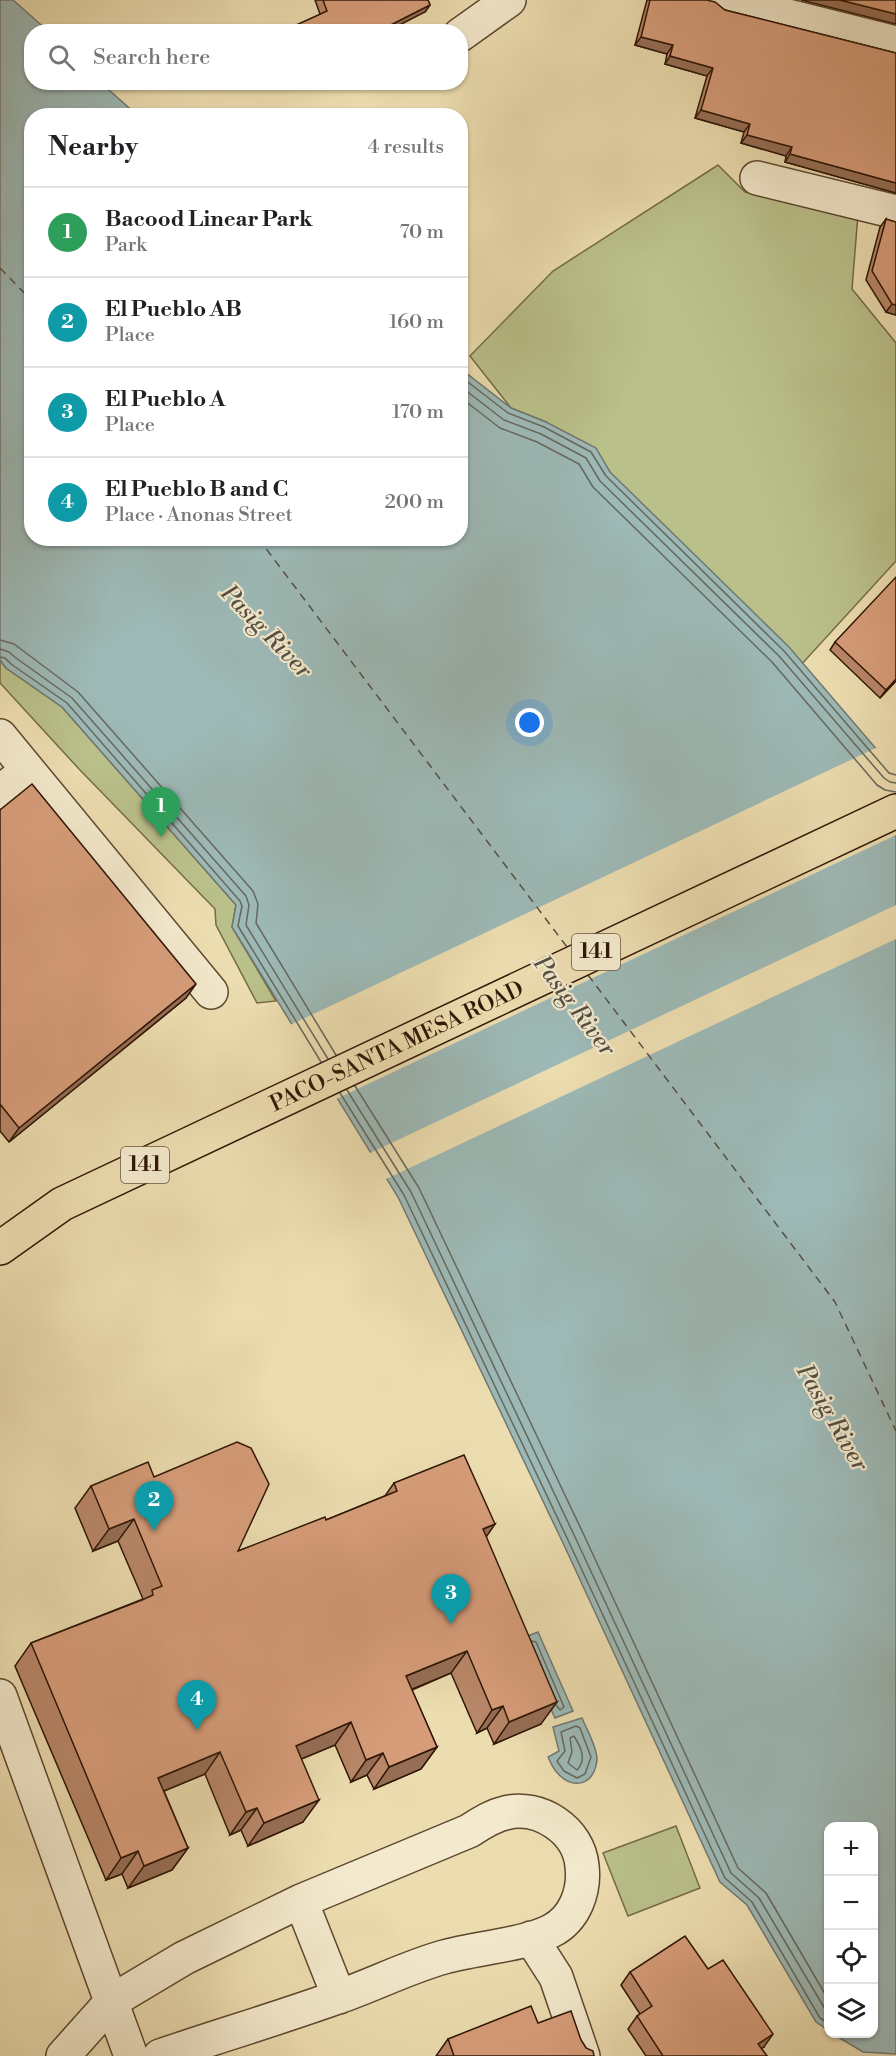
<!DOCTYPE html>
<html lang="en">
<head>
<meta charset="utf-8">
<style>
	body { margin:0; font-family:"Libre Bodoni",serif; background:#f6f6f6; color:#202124 }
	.controls { position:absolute; right:18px; bottom:18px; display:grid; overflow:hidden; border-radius:12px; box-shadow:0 2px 4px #0004 }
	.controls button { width:54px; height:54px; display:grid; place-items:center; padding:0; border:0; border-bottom:2px solid #e0e0e0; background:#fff; color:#202124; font:30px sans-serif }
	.you { position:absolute; left:530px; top:723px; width:21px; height:21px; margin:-15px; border:4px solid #fff; border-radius:50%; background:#1a73e8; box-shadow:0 0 0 9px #1a73e833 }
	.badge { display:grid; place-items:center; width:39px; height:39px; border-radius:50%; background:#ea580c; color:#fff; font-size:20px; font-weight:700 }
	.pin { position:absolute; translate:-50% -50px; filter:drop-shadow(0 2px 3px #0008) }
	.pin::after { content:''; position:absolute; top:32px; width:21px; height:18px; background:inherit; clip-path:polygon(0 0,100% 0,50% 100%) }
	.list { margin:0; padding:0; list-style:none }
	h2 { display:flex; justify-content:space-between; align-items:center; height:78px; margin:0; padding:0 24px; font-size:26px }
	h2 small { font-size:20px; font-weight:400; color:#757577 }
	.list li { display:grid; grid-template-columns:39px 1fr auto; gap:18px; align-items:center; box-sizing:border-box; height:90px; padding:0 24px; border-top:2px solid #e0e0e0 }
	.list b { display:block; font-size:22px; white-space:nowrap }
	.list p { margin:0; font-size:20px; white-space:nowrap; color:#757577 }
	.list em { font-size:20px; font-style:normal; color:#757577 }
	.icon { flex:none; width:33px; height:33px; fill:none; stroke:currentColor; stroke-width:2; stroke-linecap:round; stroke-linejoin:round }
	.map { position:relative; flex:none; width:896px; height:2056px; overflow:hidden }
	.search { position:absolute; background:#fff; box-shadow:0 2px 4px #0004; left:24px; top:24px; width:444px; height:66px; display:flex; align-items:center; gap:15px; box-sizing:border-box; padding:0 21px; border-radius:24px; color:#757577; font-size:22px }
	.panel { position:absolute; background:#fff; box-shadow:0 2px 4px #0004; left:24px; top:108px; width:444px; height:438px; border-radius:24px }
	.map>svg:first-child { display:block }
	.green { fill:#bac08a; stroke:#746b48; stroke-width:1.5 }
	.water { fill:#9db9b6; stroke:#717870; stroke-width:1.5 }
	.pier { fill:#ecddb0 }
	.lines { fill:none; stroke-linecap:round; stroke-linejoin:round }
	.shore { stroke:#66685e; stroke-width:1.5 }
	.ferry { stroke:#564f44; stroke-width:1.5; stroke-dasharray:8 6; stroke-linecap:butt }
	.minor-casing { stroke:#5e4830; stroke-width:36 }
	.major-casing { stroke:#2f1606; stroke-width:36 }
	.minor { stroke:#f3e9cc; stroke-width:33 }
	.major { stroke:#ecddb0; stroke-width:33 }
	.wall { fill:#b98769; stroke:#2f1606; stroke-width:1.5 }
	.shaded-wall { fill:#966e55; stroke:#2f1606; stroke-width:1.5 }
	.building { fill:#d79d7a; stroke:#2f1606; stroke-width:1.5 }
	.labels { text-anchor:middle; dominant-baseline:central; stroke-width:4.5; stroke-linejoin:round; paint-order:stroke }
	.shield { fill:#f3e9cc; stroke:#6a5541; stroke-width:1.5 }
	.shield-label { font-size:21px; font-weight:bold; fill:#2f1606 }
	.street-label { font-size:22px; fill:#2f1606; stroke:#f3e9cc }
	.water-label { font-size:24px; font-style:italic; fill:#564f44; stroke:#f3e9cc }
</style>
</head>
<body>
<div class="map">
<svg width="896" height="2056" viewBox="0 0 896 2056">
	<rect width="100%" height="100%" fill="#ecddb0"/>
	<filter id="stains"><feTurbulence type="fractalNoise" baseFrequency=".00333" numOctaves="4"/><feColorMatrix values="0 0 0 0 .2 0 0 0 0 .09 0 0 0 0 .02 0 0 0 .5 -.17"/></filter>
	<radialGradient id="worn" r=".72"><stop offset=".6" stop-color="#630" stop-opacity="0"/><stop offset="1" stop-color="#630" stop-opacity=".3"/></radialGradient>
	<path class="green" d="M718,165L745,192L858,214L852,289L896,343V561L800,666L546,422L511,408L470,356L553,271Z
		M0,660L6,668L62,707L236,905L232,927L276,1001L257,1003L216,925L215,909L79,769L0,683Z
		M676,1826L700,1888L628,1916L603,1853Z"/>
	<path class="water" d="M0,0H13L48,31L32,32V82L101,83L137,115L32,116V538H460L461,369L511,408L546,422L596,448L610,472L789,647L896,772V2054L863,2052L833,2034H874V1826H828V2030L816,2022L747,1905L720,1882L563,1543L398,1197L232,927L236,905L62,707L6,668L0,660Z
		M538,1632L573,1711L555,1718L520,1639Z
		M582,1718C587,1730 597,1747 597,1759C595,1787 570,1791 555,1770C552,1766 550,1761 548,1757L559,1751L553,1727Z"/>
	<path class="pier" d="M878,747L896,768V835L334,1100L288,1026Z
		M896,905V939L384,1180L368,1154Z"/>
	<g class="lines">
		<path class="shore" d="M460,376L508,413L544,427L591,452L606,476L784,651L889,773L896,775
			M460,386L504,420L541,434L586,458L600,481L779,656L884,778L890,782L896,783
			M460,397L500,428L537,442L579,464L593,487L772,662L877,785L885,790L896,792
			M0,640L14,644L78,692L253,891L258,904L256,923L336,1055
			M0,649L9,652L16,658L72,698L246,896L249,905L246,925L328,1059
			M0,657L5,658L11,664L67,703L240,901L242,906L238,926L321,1062
			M355,1086L419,1188L583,1533L738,1868L766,1893L828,1999
			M347,1090L411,1192L575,1537L731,1873L759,1898L828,2014
			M340,1093L404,1195L568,1540L725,1878L752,1902L820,2018L828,2023
			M532,1641L536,1642L564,1707L560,1710L556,1705
			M576,1726L580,1728L591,1757L585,1774L577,1778L564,1771L557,1761L565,1751L561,1732Z
			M574,1736C581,1747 587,1760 577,1770L568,1763L572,1752L570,1738Z"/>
		<path class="ferry" d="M0,268L32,301
			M258,538L567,947
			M588,975L835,1302L896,1431"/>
		<defs>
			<path id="minor" d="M724,0L896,43
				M460,35L509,0
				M757,178L896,212
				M0,736L211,992
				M0,792L28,770
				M0,1696L131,2056
				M301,1901L339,1997
				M531,1938L556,1977L583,2056
				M63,2056L112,2001L184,1958L301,1901L469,1831C480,1824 492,1816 505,1813C539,1804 579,1830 582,1866C585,1891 575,1919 551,1931C523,1945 476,1948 444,1957C408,1967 373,1985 338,1997C279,2018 219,2036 160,2056"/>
			<g id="major">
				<path id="s1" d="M0,1248L62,1204L896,811"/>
			</g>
		</defs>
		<use href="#minor" class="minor-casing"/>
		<use href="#major" class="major-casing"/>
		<use href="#minor" class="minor"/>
		<use href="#major" class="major"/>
	</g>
	<path class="wall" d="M315,0H428L430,5L425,12L320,14Z
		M647,0H707L725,10L896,53V193L785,162L786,156L741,143L744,132L695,118L707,76L665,64L667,54L635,45Z
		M886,219L896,315L886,312L866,280L880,227Z
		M835,642L896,681L880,698L830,650Z
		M0,810L186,998L9,1142L0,1131Z
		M154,1477L238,1551L326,1520L385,1496L394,1483L486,1537L541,1724L494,1744L487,1728L477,1733L451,1673L412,1690L437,1747L421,1769L374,1789L367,1775L351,1782L335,1745L301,1759L303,1822L248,1846L241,1830L230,1835L205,1774L164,1791L188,1848L172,1870L128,1888L122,1874L106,1880L15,1666L31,1643L143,1599L118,1541L93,1551L75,1508L91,1486Z
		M708,1969L764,2047L761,2048L767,2056H646L628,2029L637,2016L640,2014L621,1985L630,1972Z
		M538,2023L581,2040L586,2048L594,2056H436L448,2039Z"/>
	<path class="shaded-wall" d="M801,0H840L896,14V24Z
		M430,5L425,12L386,32H377Z
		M641,37L673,45L667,54L635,45Z
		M670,56L713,68L707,76L665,64Z
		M701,110L750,124L744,132L695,118Z
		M747,135L792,147L786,156L741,143Z
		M790,154L896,183V193L785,162Z
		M892,304L896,305V315L886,312Z
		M896,679V681L880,698L886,690Z
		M196,984L186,998L9,1142L19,1128Z
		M134,1519L118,1541L93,1551L109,1529Z
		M495,1524L480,1546L483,1529Z
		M467,1651L451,1673L391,1698L406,1676Z
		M557,1702L541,1724L494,1744L509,1722Z
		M503,1706L487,1728L477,1733L492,1710Z
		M351,1722L335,1745L280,1768L296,1746Z
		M437,1747L421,1769L374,1789L389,1767Z
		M220,1752L205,1774L142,1800L158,1778Z
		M383,1753L367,1775L351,1782L366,1760Z
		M319,1800L303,1822L248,1846L264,1823Z
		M257,1808L241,1830L230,1835L246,1812Z
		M188,1848L172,1870L128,1888L144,1866Z
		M138,1851L122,1874L106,1880L121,1858Z
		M773,2034L764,2047L750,2056L758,2044Z"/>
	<path class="building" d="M323,0H428L430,5L377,32H281L327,11Z
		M650,0H707L715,2L725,10L896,53V183L790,154L792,147L747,135L750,124L701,110L713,68L670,56L673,45L641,37Z
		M840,0H896V14Z
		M886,219L896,222V305L892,304L872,271Z
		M896,577V679L886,690L835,642Z
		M32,784L196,984L19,1128L0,1104V810Z
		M237,1442L251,1448L269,1484L238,1551L325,1517L326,1520L397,1491L394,1483L464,1455L495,1524L483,1529L557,1702L509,1722L503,1706L492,1710L467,1651L406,1676L437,1747L389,1767L383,1753L366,1760L351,1722L296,1746L319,1800L264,1823L257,1808L246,1812L220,1752L158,1778L188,1848L144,1866L138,1851L121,1858L31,1643L142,1600L153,1595L152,1590L162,1586L134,1519L109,1529L91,1486L148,1462L154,1477Z
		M685,1936L708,1969L723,1960L773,2034L758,2044L767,2056H663L637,2016L652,2006L630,1972Z
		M531,2006L538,2023L571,2011L581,2040L586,2048L593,2051L594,2056H454L448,2039Z"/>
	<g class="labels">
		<g class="shield">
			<rect x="572" y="934" width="48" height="36" rx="4.5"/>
			<rect x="121" y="1147" width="48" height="36" rx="4.5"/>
		</g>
		<g class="shield-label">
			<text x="596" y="952">141</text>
			<text x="145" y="1165">141</text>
		</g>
		<g class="street-label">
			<text stroke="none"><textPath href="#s1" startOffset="446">PACO-SANTA MESA ROAD</textPath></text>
		</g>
		<g class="water-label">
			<text transform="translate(266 632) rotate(46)">Pasig River</text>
			<text transform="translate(574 1006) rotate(53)">Pasig River</text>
			<text transform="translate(832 1418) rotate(60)">Pasig River</text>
		</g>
	</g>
	<rect width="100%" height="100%" filter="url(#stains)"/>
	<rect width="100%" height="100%" fill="url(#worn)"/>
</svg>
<div class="controls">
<button>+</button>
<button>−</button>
<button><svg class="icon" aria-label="locate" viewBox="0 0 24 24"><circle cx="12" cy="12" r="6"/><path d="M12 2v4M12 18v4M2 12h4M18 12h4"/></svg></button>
<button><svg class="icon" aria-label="layers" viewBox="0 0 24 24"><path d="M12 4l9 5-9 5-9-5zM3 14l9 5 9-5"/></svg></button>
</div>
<div class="you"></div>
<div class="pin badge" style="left:161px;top:837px;background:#2e9e5b">1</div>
<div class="pin badge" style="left:154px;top:1531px;background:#0f9aa8">2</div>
<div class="pin badge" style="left:451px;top:1624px;background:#0f9aa8">3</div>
<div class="pin badge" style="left:197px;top:1730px;background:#0f9aa8">4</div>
<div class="search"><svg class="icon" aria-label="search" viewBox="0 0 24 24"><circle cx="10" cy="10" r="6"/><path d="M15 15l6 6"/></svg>Search here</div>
<section class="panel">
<h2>Nearby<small>4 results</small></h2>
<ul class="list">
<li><span class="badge" style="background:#2e9e5b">1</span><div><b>Bacood Linear Park</b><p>Park</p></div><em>70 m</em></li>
<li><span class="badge" style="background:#0f9aa8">2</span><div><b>El Pueblo AB</b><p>Place</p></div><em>160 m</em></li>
<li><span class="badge" style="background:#0f9aa8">3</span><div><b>El Pueblo A</b><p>Place</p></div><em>170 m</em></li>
<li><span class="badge" style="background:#0f9aa8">4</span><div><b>El Pueblo B and C</b><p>Place · Anonas Street</p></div><em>200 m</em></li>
</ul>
</section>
</div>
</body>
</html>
